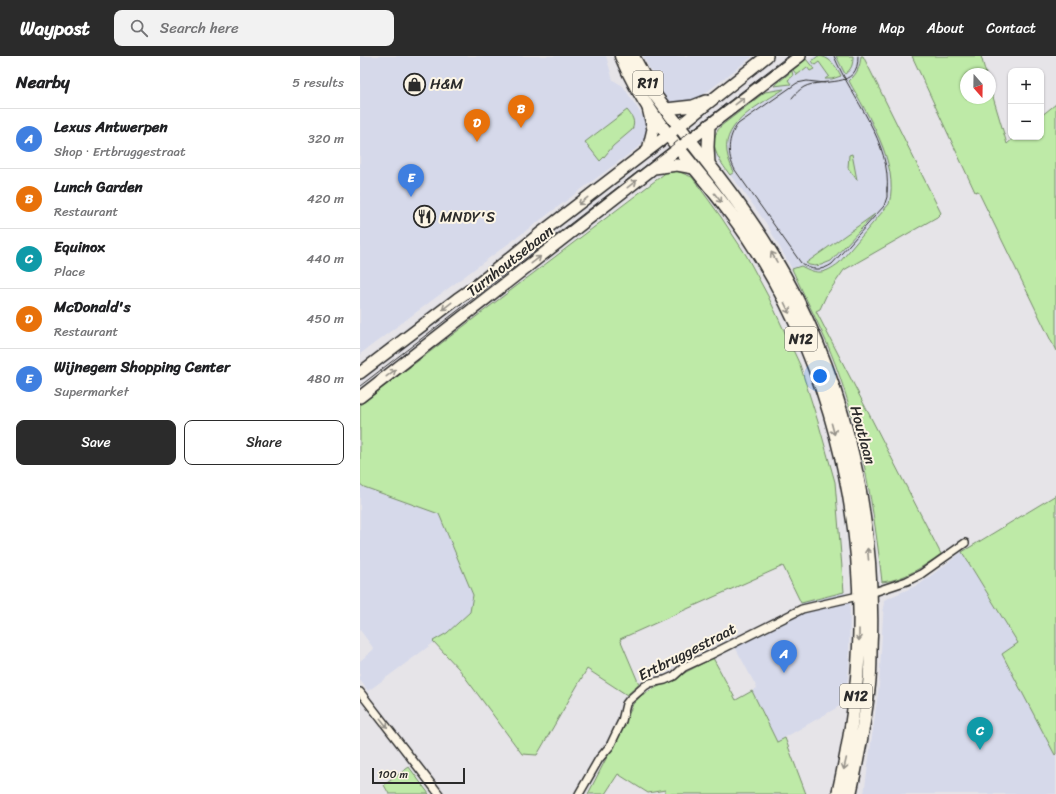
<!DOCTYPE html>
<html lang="en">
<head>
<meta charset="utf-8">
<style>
	body { margin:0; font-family:Sriracha,sans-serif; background:#f2f2f2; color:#202124 }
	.controls { position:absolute; right:12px; top:12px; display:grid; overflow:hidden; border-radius:8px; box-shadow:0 1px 3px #0004 }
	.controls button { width:36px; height:36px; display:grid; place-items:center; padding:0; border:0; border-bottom:1px solid #e0e0e0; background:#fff; color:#202124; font:20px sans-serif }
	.compass { position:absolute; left:600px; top:12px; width:36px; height:36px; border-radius:50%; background:#fff; box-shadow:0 1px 3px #0004; rotate:160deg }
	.scale { position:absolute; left:12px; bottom:10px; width:93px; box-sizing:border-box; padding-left:4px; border:2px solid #2b2b2b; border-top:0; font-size:11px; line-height:14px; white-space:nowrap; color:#2b2b2b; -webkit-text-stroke:3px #fcf5e5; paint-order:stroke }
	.you { position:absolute; left:460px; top:320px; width:14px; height:14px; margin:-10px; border:3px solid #fff; border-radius:50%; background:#1a73e8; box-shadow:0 0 0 6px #1a73e833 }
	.badge { display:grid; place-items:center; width:26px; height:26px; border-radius:50%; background:#2b2b2b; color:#fff; font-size:13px; font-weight:700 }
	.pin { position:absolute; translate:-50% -33px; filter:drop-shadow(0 1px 2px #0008) }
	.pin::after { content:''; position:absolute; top:21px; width:14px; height:12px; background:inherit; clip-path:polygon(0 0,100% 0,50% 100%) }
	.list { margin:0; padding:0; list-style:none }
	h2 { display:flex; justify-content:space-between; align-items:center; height:52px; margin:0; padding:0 16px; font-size:17px }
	h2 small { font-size:13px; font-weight:400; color:#757577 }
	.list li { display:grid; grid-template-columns:26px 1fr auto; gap:12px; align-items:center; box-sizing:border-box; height:60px; padding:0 16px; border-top:1px solid #e0e0e0 }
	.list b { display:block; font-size:15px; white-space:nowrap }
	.list p { margin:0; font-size:13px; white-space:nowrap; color:#757577 }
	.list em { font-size:13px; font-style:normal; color:#757577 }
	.actions { display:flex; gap:8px; padding:12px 16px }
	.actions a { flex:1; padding:9px 0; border:1px solid #2b2b2b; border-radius:8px; text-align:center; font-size:14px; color:#2b2b2b }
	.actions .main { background:#2b2b2b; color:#fff }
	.icon { flex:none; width:22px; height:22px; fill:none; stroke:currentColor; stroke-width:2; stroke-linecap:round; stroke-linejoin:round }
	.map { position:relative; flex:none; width:696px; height:738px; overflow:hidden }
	header { display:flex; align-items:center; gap:24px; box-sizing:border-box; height:56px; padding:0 20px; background:#2b2b2b; color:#fff }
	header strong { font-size:19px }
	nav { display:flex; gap:22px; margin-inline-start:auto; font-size:14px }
	.search { width:280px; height:36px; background:#f2f2f2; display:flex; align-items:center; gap:10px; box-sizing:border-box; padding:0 14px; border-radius:8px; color:#757577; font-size:15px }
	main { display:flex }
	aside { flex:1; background:#fff }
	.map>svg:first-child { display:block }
	.built { fill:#d6d9ea }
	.green { fill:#beeaa7; stroke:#748a69 }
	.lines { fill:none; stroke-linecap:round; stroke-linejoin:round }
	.street-casing { stroke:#2b2b2b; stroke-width:10 }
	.secondary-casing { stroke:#2b2b2b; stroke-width:14 }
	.primary-casing { stroke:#2b2b2b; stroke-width:15 }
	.street { stroke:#fcf5e5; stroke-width:7 }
	.secondary { stroke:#fcf5e5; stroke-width:11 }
	.primary { stroke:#fcf5e5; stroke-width:12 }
	.tram { stroke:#2b2b2b; stroke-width:1 }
	.oneway { stroke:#949088 }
	.labels { text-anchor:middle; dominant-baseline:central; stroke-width:4; stroke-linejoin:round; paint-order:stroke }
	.shield { fill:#fcf5e5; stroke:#6a6863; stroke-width:1 }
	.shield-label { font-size:14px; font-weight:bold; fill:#2b2b2b }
	.poi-label { font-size:15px; fill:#2b2b2b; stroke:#fcf5e5; text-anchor:start }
	.street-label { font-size:15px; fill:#2b2b2b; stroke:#fcf5e5 }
</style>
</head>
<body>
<header>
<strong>Waypost</strong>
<div class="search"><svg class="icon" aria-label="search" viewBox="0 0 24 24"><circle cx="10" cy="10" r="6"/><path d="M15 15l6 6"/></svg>Search here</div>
<nav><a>Home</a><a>Map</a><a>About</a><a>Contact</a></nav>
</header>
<main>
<aside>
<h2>Nearby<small>5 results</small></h2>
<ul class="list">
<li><span class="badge" style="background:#3f7fe0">A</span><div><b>Lexus Antwerpen</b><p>Shop · Ertbruggestraat</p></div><em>320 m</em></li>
<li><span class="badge" style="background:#e8710a">B</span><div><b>Lunch Garden</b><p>Restaurant</p></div><em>420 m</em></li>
<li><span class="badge" style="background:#0f9aa8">C</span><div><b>Equinox</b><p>Place</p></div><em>440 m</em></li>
<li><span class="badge" style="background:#e8710a">D</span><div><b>McDonald's</b><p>Restaurant</p></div><em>450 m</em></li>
<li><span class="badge" style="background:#3f7fe0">E</span><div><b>Wijnegem Shopping Center</b><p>Supermarket</p></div><em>480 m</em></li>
</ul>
<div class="actions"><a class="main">Save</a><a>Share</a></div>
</aside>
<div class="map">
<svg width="696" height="738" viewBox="0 0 696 738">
	<rect width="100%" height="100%" fill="#e6e4e8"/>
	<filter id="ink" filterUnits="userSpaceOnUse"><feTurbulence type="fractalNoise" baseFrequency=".025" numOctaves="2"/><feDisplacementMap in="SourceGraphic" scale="8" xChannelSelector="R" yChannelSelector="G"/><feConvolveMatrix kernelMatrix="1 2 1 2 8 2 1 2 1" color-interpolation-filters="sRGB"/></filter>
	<g filter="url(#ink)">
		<path class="built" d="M0,0H246L253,24L263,30L285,64L287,72L285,85L281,89L0,298Z
			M283,0H393L339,42L333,44L314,47L309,45L301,35Z
			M455,0H503L581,157L577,161L484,214L467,239L460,253L452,257L432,213L406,167L383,135L358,104L355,99L354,92L359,76Z
			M0,428L4,431L79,458L113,539L110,556L87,577L8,635L0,624V605L14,593L0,574Z
			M602,496L658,587L642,599L696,698V738H504L519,630L524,544L560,528Z
			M484,536L490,541L489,612L485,647L417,686L392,635L397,632L373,587L442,553L441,547Z"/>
		<path class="green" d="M458,0C469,0 477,11 481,20L472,23H465L469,20L459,6L455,9L452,5Z
			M476,0H493C493,8 492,13 485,18Z
			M501,0H503L513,20L581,157L577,161L484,214L466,240L460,253L456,255L581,498C564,510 544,524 522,526C514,452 502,381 476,310C464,277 447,246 432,213L441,210C458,219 464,218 479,207L529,148C540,108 507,58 489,25C497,18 500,11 501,0Z
			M552,0H621L626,18H606V42H630V31L647,88L655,81H681V60L696,48V295L618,135L615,136Z
			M446,3L454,13L450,15L447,11L437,19L433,14Z
			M432,15L433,20L428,24L431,28L414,30Z
			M424,33C403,47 362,66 367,96C368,103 371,110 374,116L370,119C359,104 346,87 361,70L405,36Z
			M267,54C272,60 276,65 272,74L253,90L244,101L240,105L225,86Z
			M492,98L497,124L488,112L489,99Z
			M308,115H317L332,121L361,161L386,199L408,240L440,309L459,369L475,426L484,536L441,547L423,510L260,583L279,628L267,639L227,613L177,699L162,698L99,613L73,585L87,577L110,556L113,539L79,458L4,431L0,428V349Z
			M515,158L471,205L461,209L455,210L449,209L446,207Z
			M696,439V698L695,699L642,598L658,587L602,496Z
			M353,602L376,644L392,635L417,686L425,682L446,738H305V734L288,737L258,718L245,738H228L268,660L273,648L282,639Z
			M49,711L69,738H29L24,729Z"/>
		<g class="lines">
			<defs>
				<path id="street" d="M0,636L79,738
					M219,738L239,703L250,690L262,665L266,648L269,644L285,630L290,627L305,624L314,620L324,611L350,599L442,553L511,537L547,525L561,518L605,487"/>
				<path id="secondary" d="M288,52L293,73L288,94
					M306,53L333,50L346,45
					M349,69L348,91L349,108
					M294,112L317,109L334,112
					M0,317L97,243L117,229L182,176L308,79L407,0
					M0,341L305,103L440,0"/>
				<path id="primary" d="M261,0C290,72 351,123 392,188C468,305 505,452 499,591C497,641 489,690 478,738
					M273,0L287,26L295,39C335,92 378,142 412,198C481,312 514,448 511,580C510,596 511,613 509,629C505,666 498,702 490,738"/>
			</defs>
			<use href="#street" class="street-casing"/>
			<use href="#secondary" class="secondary-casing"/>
			<use href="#primary" class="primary-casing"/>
			<use href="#street" class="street"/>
			<use href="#secondary" class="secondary"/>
			<use href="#primary" class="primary"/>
			<path class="tram" d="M474,0C492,44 532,85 527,136
				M465,27L447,25L437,27L378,68C367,82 367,99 375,114L441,207C451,215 462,215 472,208L524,150L527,141V131
				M432,42C436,37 439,34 444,31C463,21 499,35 498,0
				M0,330L428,0"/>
		</g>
		<defs><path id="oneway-shaft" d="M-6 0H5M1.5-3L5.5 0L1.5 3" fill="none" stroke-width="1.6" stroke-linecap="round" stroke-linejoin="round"/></defs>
		<g class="oneway">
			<use href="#oneway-shaft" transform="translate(380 45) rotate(-37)"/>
			<use href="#oneway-shaft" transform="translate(272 128) rotate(-38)"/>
			<use href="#oneway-shaft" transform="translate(358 142) rotate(52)"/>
			<use href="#oneway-shaft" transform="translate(223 145) rotate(142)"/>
			<use href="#oneway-shaft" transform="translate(414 201) rotate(-120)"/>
			<use href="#oneway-shaft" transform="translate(176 204) rotate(-38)"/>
			<use href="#oneway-shaft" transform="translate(87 250) rotate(142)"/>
			<use href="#oneway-shaft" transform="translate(427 252) rotate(64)"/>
			<use href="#oneway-shaft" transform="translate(31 317) rotate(-38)"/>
			<use href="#oneway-shaft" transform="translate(473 373) rotate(75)"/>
			<use href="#oneway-shaft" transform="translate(508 498) rotate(-95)"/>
			<use href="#oneway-shaft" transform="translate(499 579) rotate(90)"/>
			<use href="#oneway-shaft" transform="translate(24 667) rotate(52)"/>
			<use href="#oneway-shaft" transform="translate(485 708) rotate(103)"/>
		</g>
	</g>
	<defs>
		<symbol id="shop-ring" viewBox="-11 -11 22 22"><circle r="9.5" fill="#fcf5e5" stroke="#2b2b2b" stroke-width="1.5"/><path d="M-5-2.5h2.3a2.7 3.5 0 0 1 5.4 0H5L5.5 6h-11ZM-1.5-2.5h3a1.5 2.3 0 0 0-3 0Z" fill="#2b2b2b"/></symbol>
		<symbol id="restaurant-ring" viewBox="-11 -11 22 22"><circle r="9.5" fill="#fcf5e5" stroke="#2b2b2b" stroke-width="1.5"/><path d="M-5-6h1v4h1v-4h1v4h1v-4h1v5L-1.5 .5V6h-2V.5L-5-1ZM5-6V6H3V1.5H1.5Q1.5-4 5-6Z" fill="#2b2b2b"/></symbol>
	</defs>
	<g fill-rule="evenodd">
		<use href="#shop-ring" x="42" y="16" width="25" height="25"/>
		<use href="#restaurant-ring" x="52" y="148" width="25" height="25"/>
	</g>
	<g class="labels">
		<g class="shield">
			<rect x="273" y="15" width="30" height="24" rx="3"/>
			<rect x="425" y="271" width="32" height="24" rx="3"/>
			<rect x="480" y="628" width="32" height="24" rx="3"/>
		</g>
		<g class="shield-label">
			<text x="288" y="27">R11</text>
			<text x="441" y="283">N12</text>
			<text x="496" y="640">N12</text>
		</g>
		<g class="poi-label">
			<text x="70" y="28">H&amp;M</text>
			<text x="80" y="161">MNDY'S</text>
		</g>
		<g class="street-label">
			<text transform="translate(150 205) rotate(-38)">Turnhoutsebaan</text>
			<text transform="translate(503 379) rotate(75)">Houtlaan</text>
			<text transform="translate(327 596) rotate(-27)">Ertbruggestraat</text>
		</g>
	</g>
</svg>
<div class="controls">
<button>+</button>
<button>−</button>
</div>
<svg class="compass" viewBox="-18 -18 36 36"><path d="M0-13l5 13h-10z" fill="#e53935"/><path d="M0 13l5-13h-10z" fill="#757577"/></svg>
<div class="scale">100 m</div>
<div class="you"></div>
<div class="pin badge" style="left:424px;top:617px;background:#3f7fe0">A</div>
<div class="pin badge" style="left:161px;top:72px;background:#e8710a">B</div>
<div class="pin badge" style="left:620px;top:694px;background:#0f9aa8">C</div>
<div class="pin badge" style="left:117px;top:86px;background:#e8710a">D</div>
<div class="pin badge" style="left:51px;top:141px;background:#3f7fe0">E</div>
</div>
</main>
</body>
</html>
